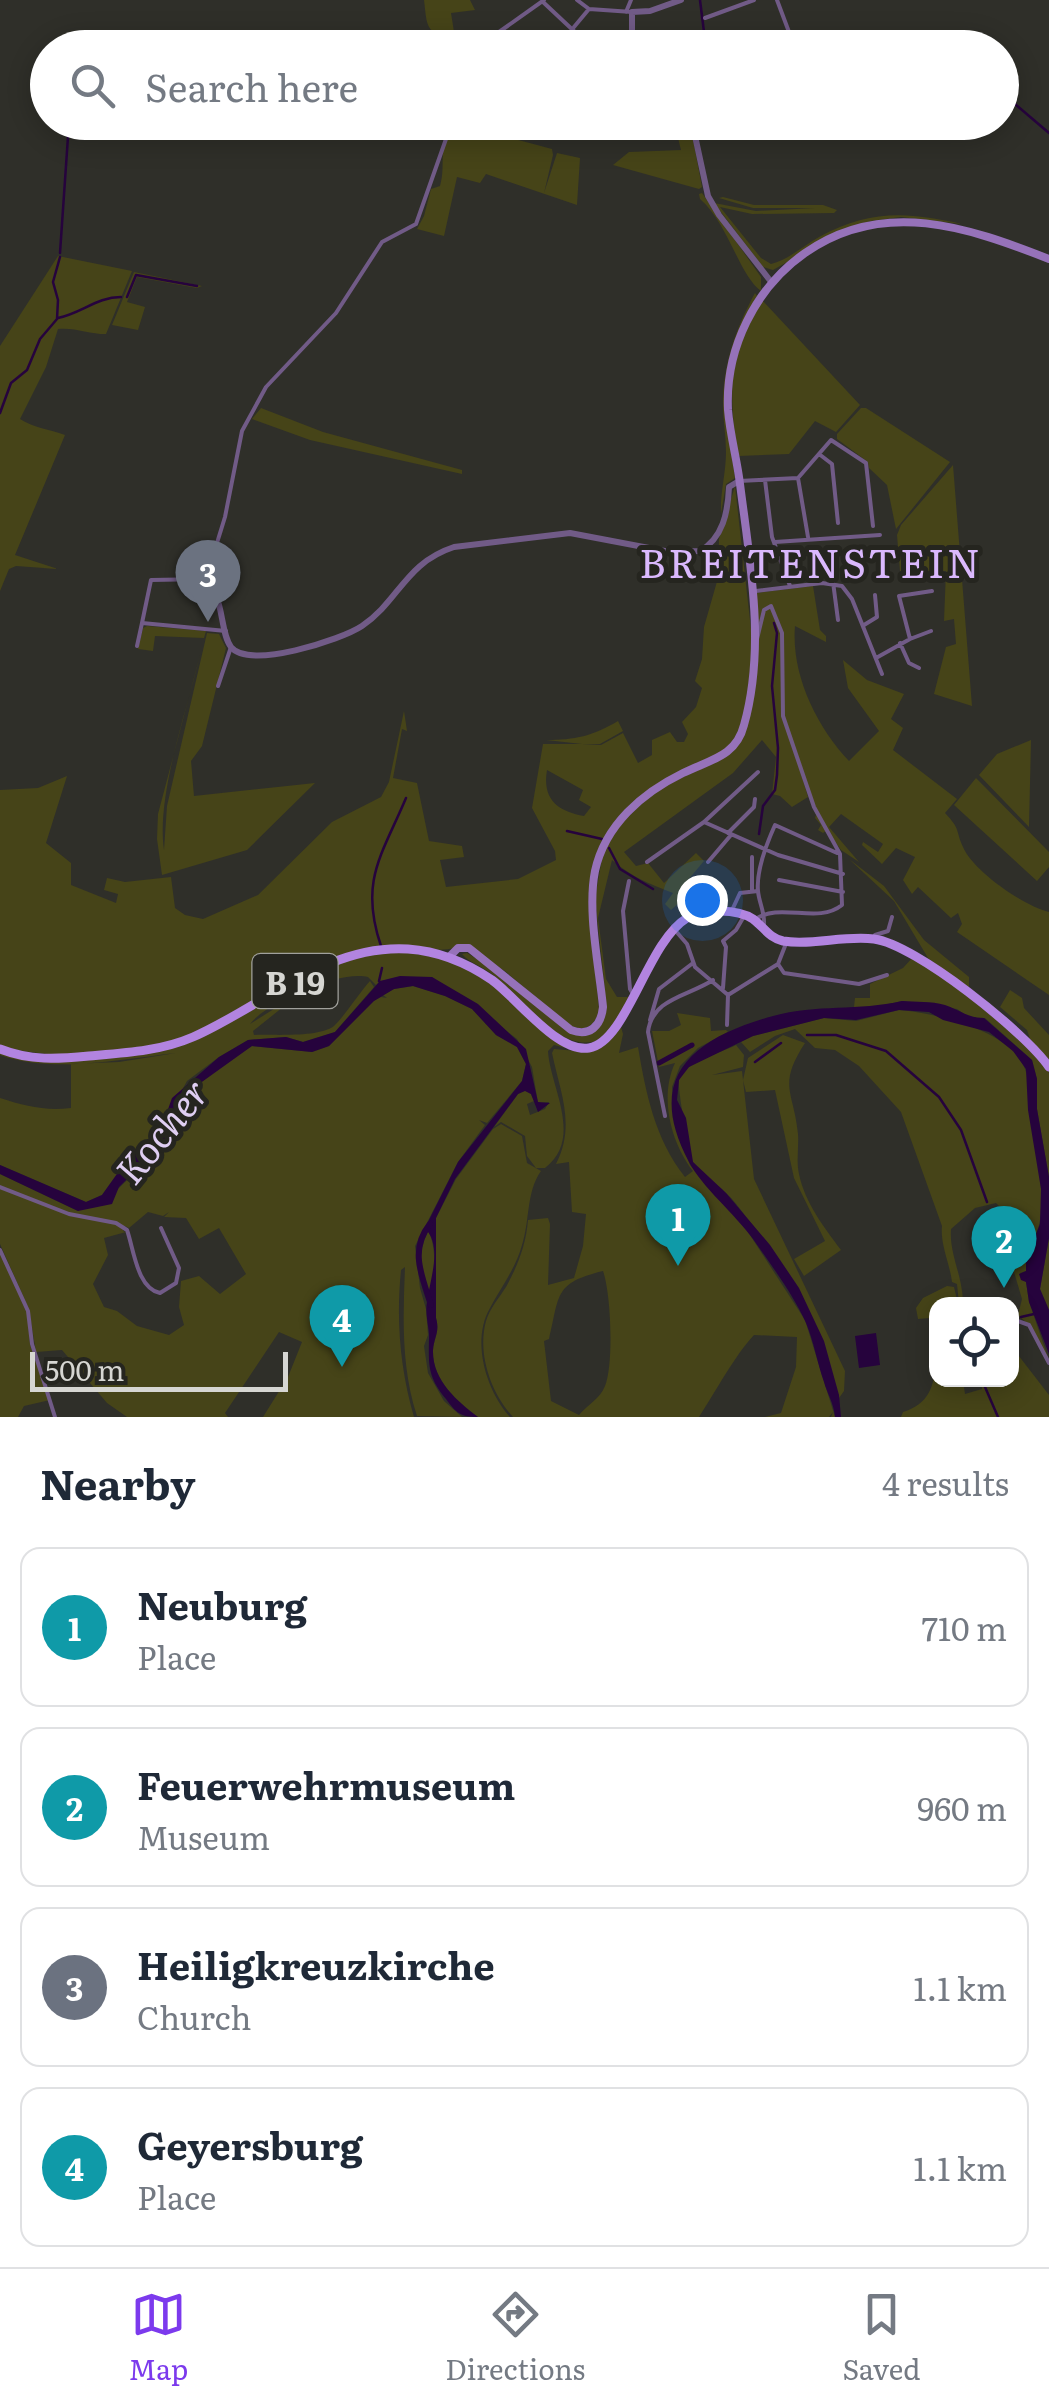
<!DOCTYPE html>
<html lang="en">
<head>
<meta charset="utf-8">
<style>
	body { margin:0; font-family:Literata,serif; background:#f6f6f7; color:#1f2937 }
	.controls { position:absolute; right:30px; bottom:30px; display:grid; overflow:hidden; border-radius:20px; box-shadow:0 5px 25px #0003 }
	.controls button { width:90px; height:90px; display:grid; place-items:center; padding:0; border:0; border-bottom:2px solid #e0e1e3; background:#fff; color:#1f2937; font:50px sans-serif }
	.scale { position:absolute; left:30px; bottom:25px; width:258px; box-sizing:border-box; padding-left:10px; border:5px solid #d6d6d2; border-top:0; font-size:28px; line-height:35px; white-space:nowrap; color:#d6d6d2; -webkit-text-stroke:8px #25251f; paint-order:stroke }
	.you { position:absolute; left:702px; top:900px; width:35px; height:35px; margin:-25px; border:8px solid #fff; border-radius:50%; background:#1a73e8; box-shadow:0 0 0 15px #1a73e833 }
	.badge { display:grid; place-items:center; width:65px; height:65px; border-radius:50%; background:#7c3aed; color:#fff; font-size:32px; font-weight:700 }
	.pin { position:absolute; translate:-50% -82px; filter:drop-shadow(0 2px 5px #0008) }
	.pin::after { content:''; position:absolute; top:52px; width:35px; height:30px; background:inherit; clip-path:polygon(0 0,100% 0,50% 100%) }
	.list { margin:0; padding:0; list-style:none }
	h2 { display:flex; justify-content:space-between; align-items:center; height:130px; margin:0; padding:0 40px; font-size:42px }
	h2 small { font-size:32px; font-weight:400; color:#747a83 }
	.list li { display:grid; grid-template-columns:65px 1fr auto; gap:30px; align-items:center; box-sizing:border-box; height:160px; margin:0 20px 20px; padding:0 20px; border:2px solid #e0e1e3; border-radius:20px }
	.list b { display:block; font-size:38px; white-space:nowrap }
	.list p { margin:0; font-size:32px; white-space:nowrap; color:#747a83 }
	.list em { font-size:32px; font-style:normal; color:#747a83 }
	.icon { flex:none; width:55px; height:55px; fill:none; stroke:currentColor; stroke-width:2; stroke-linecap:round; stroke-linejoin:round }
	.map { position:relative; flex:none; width:1049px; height:1417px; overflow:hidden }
	.search { position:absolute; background:#fff; box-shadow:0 5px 25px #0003; left:30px; right:30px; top:30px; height:110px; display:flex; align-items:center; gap:25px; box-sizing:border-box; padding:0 35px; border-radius:55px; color:#747a83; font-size:38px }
	.sheet { height:850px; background:#fff }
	nav { display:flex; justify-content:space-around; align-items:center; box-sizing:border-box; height:140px; border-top:2px solid #e0e1e3; background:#fff; font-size:28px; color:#747a83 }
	nav a { display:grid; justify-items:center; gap:5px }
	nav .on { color:#7c3aed }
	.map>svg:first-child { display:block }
	.green { fill:#464418; fill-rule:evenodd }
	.water { fill:#26033d }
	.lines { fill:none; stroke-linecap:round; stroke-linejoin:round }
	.stream { stroke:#26033d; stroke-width:2.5 }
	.canal { stroke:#26033d; stroke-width:5 }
	.river { stroke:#26033d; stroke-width:6 }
	.minor { stroke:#715b87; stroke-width:4 }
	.tertiary { stroke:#715b87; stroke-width:6 }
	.secondary { stroke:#9672b9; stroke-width:8 }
	.primary { stroke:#b284e0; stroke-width:9 }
	.labels { text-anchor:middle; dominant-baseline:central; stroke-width:10; stroke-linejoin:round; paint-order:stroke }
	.shield { fill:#25251f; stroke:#a1a19c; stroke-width:2.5 }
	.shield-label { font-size:32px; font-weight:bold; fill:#d6d6d2 }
	.water-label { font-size:38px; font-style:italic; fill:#dfcef2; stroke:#25251f }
	.quarter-label { font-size:40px; letter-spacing:2.5px; fill:#dab8fd; stroke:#25251f }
</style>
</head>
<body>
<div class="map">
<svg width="1049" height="1417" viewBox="0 0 1049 1417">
	<rect width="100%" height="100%" fill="#2f2f29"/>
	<path class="green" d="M424,0H470L475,10L451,13L454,32C425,39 427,23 424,0Z
		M477,129L552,149L553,155L544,193L557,153L580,158L577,205L486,174L480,183L457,177L444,236L417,229L424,216L431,189L440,186C446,166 438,151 450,134L472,138Z
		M692,134L702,187L699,189L613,165L629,152L681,150L678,138Z
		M702,193L761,277V291C739,275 728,223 700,199L699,194Z
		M723,197L754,205H823L837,210L834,213L752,214L720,207L761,258L771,264C788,260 803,246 819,237C870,209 908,212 962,224L901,217L871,221L850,227L773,270L763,267L714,203L756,211L815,208H753L719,198Z
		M58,256L132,271L106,334C89,334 74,327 58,329L46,367L20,419C34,428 49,429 65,435L15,555L58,569L16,566L9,569L0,591V346Z
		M134,272L202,286L197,288L137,277L127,302L145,307L138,330L112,325Z
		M755,293L757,296C717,358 725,409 735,478L726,484L721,514C720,493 726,473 726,452C726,436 723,420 723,405C723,364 736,328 755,293Z
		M762,300L860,405L836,432L815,421L789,454L738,456C728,389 728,360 762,300Z
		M261,408L323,432L462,470V474L310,440L252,419Z
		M861,408H866L950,462L896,529L887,485L869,468L868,462L837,439V434Z
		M953,465L972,706L934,694L946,647L956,644L954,619L944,621L946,571H900L897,535L901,525Z
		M735,486L752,638L756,593L813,586L820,630L826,636V642L795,626C791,674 816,726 849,761L879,731L848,688L843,660L867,680L904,694L891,719L903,728L893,750L957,799L945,813C961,830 955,829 963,847C973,871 1024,906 1049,912V995L957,932L962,924L958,913L951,918L918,887L912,894L903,880L915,857L896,848L882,864L862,845L863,842L878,852L883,844L841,814L829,827L859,862L841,850L827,830L823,833L818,830L821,825L815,818L816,815L796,757L808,797L792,807L780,796L772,794L776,757L762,740L733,773L624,852L636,866L648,863L664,883L696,853L704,861L682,887L680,902L671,910L665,904L673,893C648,883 633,878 612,860L598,918L606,979L617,997H629C623,1008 618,1022 610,1031C576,1069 521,1003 498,979C487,968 469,963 462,954L467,953L495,970L565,1030L571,1033L596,1030L605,990L595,898L603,853L619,826L669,777C563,839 591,908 599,1011C594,1027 585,1032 569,1025L506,972L466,944C435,959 395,939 361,951C338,959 315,974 292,985C261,1001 229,1020 196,1033C137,1056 61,1062 0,1046V790L38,788L67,776L46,843L71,863V885L116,903L118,894L104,890L107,878L125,882L171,877L175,908L185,915L203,919L258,895L332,822L381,797L389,782L404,711L407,731L402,729L393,778L417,783L429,841L462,846L464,857L440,860L446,887L518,879L556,860L555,851L532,808L543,744H582L546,740C575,740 593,736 618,721L623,731L600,744H582L601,745L623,733L638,763L652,755V740L670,732L677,742H684L688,734L682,722L696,707L702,688L695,681L702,659L704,627L718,578L719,539ZM547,770L583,790L579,800L591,807L584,816C558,811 542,800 547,770Z
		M147,626L206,631L204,638L155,636L153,651L138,649L143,628Z
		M207,633L219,634L226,648L202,746L191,761L194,796L315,783L247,850L162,875L157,839L158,814L200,655C187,710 156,796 164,850L167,806Z
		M1031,740L1029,827L979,775L997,754Z
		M976,778L1049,852V867L1037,881L954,805Z
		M849,859L884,886L924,940L969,977V990L928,958L894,901Z
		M383,952H407L448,960L492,983L550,1036L596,1048L638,994L621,1027L623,1034L619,1053L638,1047C646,1094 655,1139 685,1177L693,1171C671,1143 659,1097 675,1063L659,1067L652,1031H669L681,1025L677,1013L710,1018L711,1031L726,1030L728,1032L698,1048L680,1066L672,1087L673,1118L690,1165L748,1232L805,1320L835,1417H831L833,1412L829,1417H765L781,1413L796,1367L797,1337L754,1335C735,1355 716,1391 699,1417H513C491,1393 477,1354 486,1321C490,1308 499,1298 506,1287C518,1265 526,1245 528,1220L548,1218L550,1224L548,1285L574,1278L583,1246L586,1214L572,1212L569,1162L556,1164C576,1125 560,1092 552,1053L554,1049L577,1051L554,1045L548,1051C550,1087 584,1138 545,1168H536L527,1156L525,1136L501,1122L494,1127L518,1094L525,1090L531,1094L534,1101L527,1104L530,1115L545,1109L549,1102L538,1103L532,1067L517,1039L500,1026L432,977L380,981L376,985L368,977C339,970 267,1002 250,1024L285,1002L288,1003L253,1031L254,1035C274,1034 318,1038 334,1026C343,1018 360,992 370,981L374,987L335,1032L303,1042L286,1037L248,1040L219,1057L187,1081L161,1129L122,1167L102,1195L86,1202L0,1165V1098C25,1106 44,1111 71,1108V1064L119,1062L176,1053C121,1059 53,1074 0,1055V1051L28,1059L161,1049L354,957ZM603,1271C611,1293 614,1364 605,1386C600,1399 588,1404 579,1415L551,1401L544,1341L549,1339C560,1294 554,1283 603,1271Z
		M914,956C948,980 1031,1039 1049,1073V1177L1037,1109V1079L1032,1060L985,1018H970L957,1009L902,1001L875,1007H854L855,998H870V984L903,968Z
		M413,986L445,996L472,1009L496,1035L517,1047L526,1064L522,1081L487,1123L479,1120L485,1125L458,1162L415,1246L420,1288L426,1309L428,1335L424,1346L428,1373L444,1401L462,1417L417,1416C401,1367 403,1317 405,1267L401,1270C396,1320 400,1369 414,1417H263L288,1377L302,1342L279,1332L225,1413L228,1417H127L107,1403L62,1350L36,1352L29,1309L0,1244V1174L78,1211L119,1188L174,1134L184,1103L199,1084L229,1060L252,1046L312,1052L329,1046L373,1001L381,997L387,998L383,995L394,989ZM148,1212L163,1216L169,1212L164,1217L186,1218L199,1239L219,1228L246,1274L220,1294L199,1276L181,1281L179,1307L184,1325L169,1335L137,1326L117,1311L104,1307L93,1284L108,1255L104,1238L126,1232L123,1231L125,1226L129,1228Z
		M1010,990L1022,998L1024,1008L1049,1035V1060L1030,1039L1027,1030L1000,1007Z
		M899,1010C935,1013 1011,1030 1025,1069C1031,1084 1027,1105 1031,1122C1038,1153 1044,1188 1040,1220C1037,1239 1026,1252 1026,1271L1020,1273L1026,1282L1029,1302L1049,1360L1029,1325L1018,1315L1022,1299L1004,1238L1001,1208L996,1203L975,1208L951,1229C949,1254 963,1276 963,1304H959L957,1284L952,1282C950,1264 940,1244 942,1226L901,1112L859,1066L835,1050L815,1048L795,1029L775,1036L750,1052L741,1042L753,1036L824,1018L856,1021Z
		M783,1035L805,1043C777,1086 794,1091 798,1134C799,1147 796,1160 799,1174C805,1203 824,1227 841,1250L804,1276L794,1259L825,1241L794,1178L775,1090L746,1092L743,1080L748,1058Z
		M736,1045L744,1055L743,1067L712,1075L742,1071L754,1179L845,1371L844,1391L839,1398C819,1322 796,1277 746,1217C740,1209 734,1200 726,1193C717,1183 700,1174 693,1162C689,1154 677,1086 679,1080C687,1060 719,1054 736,1045Z
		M501,1124L522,1136L527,1163L541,1171C526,1192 530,1221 522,1245C516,1268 501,1287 490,1308C471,1341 486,1390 510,1417H478C457,1401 432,1380 433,1350C434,1337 440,1332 436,1318V1218L456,1179L493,1129Z
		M428,1231C437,1246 435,1276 430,1293C419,1272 418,1252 428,1231Z
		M1049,1238V1310L1040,1289Z
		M0,1253L27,1311L30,1344L50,1400L24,1406L18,1417H0Z
		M947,1286L954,1287L958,1304H936V1358L930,1318L918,1319L916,1308L923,1298Z
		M1012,1347L1049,1395V1417H901L903,1412C929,1404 934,1387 936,1361V1380H963L965,1394L982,1389L981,1380H1012Z"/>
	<path class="water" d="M400,976L432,977L478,1004L526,1049L538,1102L550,1103L538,1112L531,1094L525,1091L518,1094L455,1179L436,1218V1318C440,1332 434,1337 433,1350C432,1380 457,1401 478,1417C461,1417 456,1413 446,1399C426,1375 429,1363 429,1334C428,1323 425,1312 427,1302C430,1278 443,1247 425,1228L458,1162L522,1081L526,1064L517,1047L496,1035L472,1009L445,996L413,986L394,989L374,1001L329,1046L312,1052L252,1046L199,1084L184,1103L174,1133L119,1187L112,1204L78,1211L0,1174V1165L86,1202L102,1195L122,1167L161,1129L172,1098L219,1057L248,1040L286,1037L303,1042L335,1032L380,981Z
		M902,1001C916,1002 931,1001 945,1005C960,1010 968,1018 984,1018L1032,1060L1037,1079V1109L1049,1177V1238L1040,1289L1049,1310V1354L1029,1302L1026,1282L1021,1280L1019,1274L1026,1271V1259L1040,1224L1041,1189L1028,1110L1026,1069L1013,1051L989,1032L943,1020L929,1012L899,1010L856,1020L824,1018L753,1036L689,1067L679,1080L677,1100L686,1118L693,1162L726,1193L770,1245L799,1288L824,1341L839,1395L841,1417H835C834,1404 827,1393 824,1382C817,1362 814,1342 806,1323C793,1294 771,1265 753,1239C735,1214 702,1187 689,1162C643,1076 694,1038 773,1016C816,1004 859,1011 902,1001Z
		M876,1333L880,1365L859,1368L855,1336Z"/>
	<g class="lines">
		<path class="stream" d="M700,0L706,48
			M93,48V47
			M1002,103L1015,104L1049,133
			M60,253L69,122
			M127,297L136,275L197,286
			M58,318C82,313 97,297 121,297
			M0,413L11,383L27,370L40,339L57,319L58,300L53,282L60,257
			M567,831L602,839
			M759,834L763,806L775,790L777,775L778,748L772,686L777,633L774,623
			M609,848L620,869L653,889
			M381,946C359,881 382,855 406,798
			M379,981L382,968
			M807,1035H836L886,1051L939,1097L961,1130L987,1202
			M755,1062L781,1043
			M1012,1317L1015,1316
			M1021,1317L1034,1314
			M982,1380L998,1417"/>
		<path class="canal" d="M659,1063L692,1045"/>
		<path class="river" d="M430,1224C409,1250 422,1276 431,1305"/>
		<path class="minor" d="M577,0L589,9L632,12
			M777,0L789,32
			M543,2L592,48
			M626,12L631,0
			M705,18L754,0
			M574,27L589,9
			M436,34L499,32L544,0
			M740,41L742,48
			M560,43L568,45L580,38
			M487,48L499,32
			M614,48L620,38L632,34
			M819,454L832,464L838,523
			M798,478L808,537
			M765,480L772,537L790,586
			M739,481L798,478L831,440L866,463L873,526
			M775,542L880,535
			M207,579L151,580L142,623L226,631
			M833,582L838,620
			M756,591L822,583L842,586L852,599L882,674
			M216,596L208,572L225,517L242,431L266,387L336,313L382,242L416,224L452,122
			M864,625L877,617L875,595
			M910,639L931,631
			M900,643L909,663L919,668
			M137,646L142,623
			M876,658L910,639L899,596L932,591
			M218,686L231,647
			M704,822L778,855L843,874
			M728,833L754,807L755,799
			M752,857V890
			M647,862L704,822L758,772
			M708,862L731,835
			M779,880L843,892
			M629,881L623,911L630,989L633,994
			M733,908L740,893L758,891
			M754,920C780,901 817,925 842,905L840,854L814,807L783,716L782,633L771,606L764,610L757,639
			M764,925C765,912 759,903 758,891C756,870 766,845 775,825L837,853
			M674,929L687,944L695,967L728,995
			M875,935L888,931L892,917
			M778,964L784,973L859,984L887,975
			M723,988L726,947L723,941L736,930L743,918
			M728,995L778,964L787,941
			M650,1020L659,989L693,963
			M727,1025L728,995
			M665,1116L648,1032C652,998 689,996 713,980
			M0,1187L69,1214L116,1223L127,1230C134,1250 137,1288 160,1293L176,1283L179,1268L161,1228
			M0,1250L28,1311L32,1344L55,1417
			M1012,1319L1029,1325L1049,1363"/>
		<path class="tertiary" d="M641,48L632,34V12L650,11L681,0
			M692,122L708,196L719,215L772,283
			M216,596C223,611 222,635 231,647C249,670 341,640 362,626C399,601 405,563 454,547L570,533L670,552L700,551C723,538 728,512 729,487L739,481"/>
		<path class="secondary" d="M449,957L458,948H469L571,1030C590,1037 601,1026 603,1007C599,966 587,911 595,871C605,825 642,793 683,773C709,760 736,757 744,725C766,647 750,563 740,484C737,459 730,435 728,410C725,349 755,288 805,253C883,198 968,227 1049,259"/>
		<path class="primary" d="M0,1049C30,1061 58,1059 89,1056C124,1053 161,1051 193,1037C264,1006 326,944 408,949C438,951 467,963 492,980C517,998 557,1053 589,1048C627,1042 647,942 687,918C702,908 738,909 753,919C764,927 769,938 783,941C812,946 844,935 874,939C915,944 1025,1032 1049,1067"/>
	</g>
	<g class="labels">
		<rect class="shield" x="252.5" y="954" width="85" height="54" rx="8"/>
		<g class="shield-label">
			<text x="295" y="981">B 19</text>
		</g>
		<g class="water-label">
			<text transform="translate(160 1130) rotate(-51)">Kocher</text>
		</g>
		<g class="quarter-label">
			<text x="811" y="560">BREITENSTEIN</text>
		</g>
	</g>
</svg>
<div class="controls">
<button><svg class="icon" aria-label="locate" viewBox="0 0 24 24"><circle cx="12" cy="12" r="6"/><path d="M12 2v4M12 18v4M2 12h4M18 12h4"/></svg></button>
</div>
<div class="scale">500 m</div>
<div class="you"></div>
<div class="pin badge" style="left:678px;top:1266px;background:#0f9aa8">1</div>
<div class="pin badge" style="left:1004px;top:1288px;background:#0f9aa8">2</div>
<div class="pin badge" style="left:208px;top:622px;background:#6b7280">3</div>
<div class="pin badge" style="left:342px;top:1367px;background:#0f9aa8">4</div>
<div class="search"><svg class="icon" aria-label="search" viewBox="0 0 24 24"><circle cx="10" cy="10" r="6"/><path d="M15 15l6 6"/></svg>Search here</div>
</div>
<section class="sheet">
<h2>Nearby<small>4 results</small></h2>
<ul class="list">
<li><span class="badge" style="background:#0f9aa8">1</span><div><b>Neuburg</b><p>Place</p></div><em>710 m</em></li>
<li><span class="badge" style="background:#0f9aa8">2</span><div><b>Feuerwehrmuseum</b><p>Museum</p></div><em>960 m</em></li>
<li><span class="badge" style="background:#6b7280">3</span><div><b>Heiligkreuzkirche</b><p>Church</p></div><em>1.1 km</em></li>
<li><span class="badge" style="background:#0f9aa8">4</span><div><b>Geyersburg</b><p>Place</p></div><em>1.1 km</em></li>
</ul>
</section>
<nav>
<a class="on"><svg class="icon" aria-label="map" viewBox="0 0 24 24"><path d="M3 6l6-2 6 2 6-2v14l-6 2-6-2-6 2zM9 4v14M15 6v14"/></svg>Map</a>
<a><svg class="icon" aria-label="directions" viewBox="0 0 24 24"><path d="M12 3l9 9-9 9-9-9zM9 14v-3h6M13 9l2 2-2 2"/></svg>Directions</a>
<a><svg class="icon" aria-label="saved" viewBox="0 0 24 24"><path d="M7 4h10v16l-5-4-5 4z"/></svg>Saved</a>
</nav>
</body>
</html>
